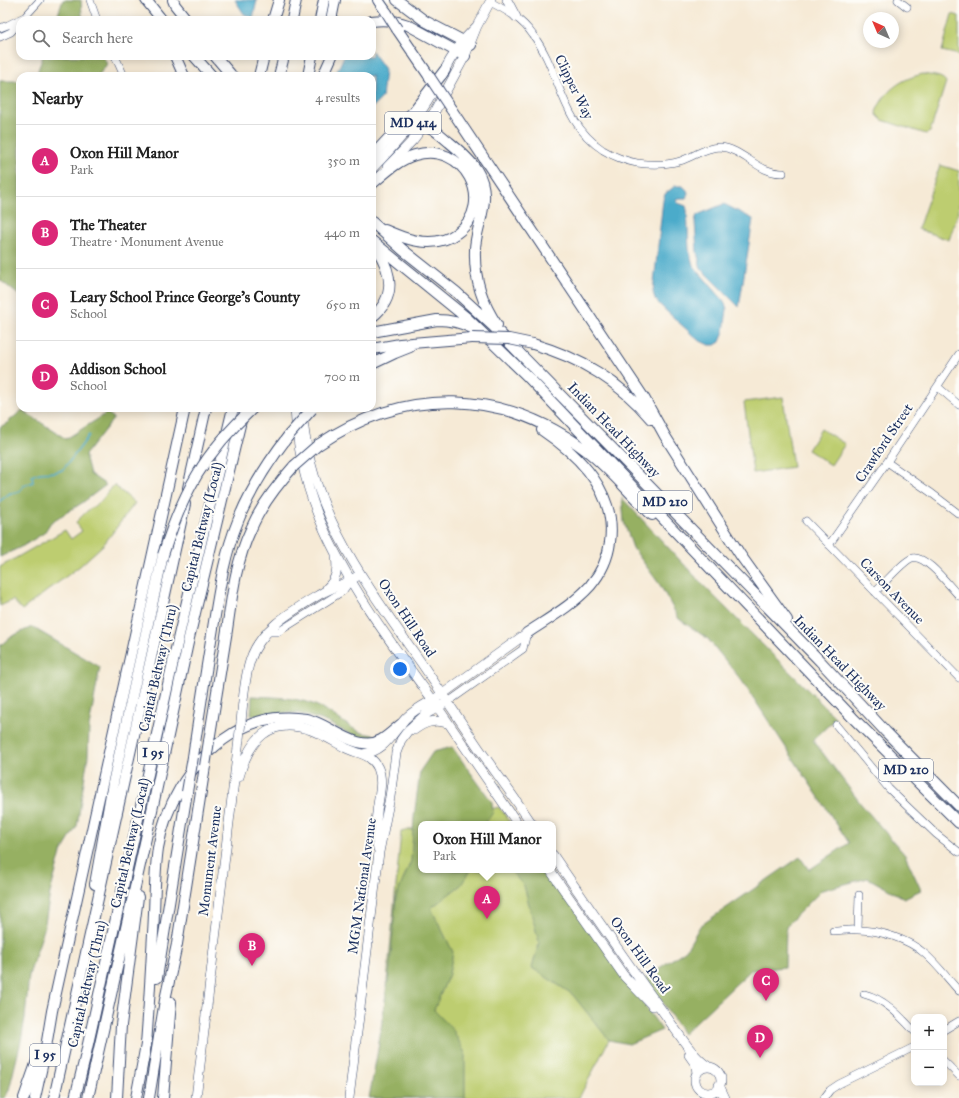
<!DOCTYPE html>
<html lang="en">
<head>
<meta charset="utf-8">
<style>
	body { margin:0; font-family:"IM FELL Great Primer",serif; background:#f2f2f2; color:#222 }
	.controls { position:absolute; right:12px; bottom:12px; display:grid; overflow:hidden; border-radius:8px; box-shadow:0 2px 10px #0003 }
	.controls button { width:36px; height:36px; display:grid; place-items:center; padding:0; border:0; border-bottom:1px solid #e0e0e0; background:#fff; color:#222; font:20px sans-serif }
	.compass { position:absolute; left:863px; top:12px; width:36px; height:36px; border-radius:50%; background:#fff; box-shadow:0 2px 10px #0003; rotate:316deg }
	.you { position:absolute; left:400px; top:669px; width:14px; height:14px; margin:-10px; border:3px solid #fff; border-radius:50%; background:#1a73e8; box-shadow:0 0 0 6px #1a73e833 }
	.badge { display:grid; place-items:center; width:26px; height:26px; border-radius:50%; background:#db2777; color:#fff; font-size:13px; font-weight:700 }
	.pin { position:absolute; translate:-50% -33px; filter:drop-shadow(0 1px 2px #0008) }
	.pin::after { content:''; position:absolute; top:21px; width:14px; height:12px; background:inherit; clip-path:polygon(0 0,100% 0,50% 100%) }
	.popup { position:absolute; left:418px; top:821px; width:138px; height:52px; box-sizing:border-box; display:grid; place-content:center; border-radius:8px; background:#fff; filter:drop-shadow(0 1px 3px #0005); font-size:13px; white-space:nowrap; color:#767676 }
	.popup b { font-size:15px; color:#222 }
	.popup::after { content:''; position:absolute; left:50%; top:100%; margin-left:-8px; border:8px solid transparent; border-top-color:#fff }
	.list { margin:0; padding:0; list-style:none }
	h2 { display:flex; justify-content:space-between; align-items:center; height:52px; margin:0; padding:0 16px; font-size:17px }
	h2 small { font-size:13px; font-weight:400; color:#767676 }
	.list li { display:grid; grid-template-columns:26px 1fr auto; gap:12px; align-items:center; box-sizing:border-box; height:72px; padding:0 16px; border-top:1px solid #e0e0e0 }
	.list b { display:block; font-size:15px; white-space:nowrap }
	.list p { margin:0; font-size:13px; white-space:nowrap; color:#767676 }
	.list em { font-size:13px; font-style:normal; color:#767676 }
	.icon { flex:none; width:22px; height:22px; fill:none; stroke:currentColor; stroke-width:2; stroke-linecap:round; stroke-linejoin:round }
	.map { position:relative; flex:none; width:959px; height:1098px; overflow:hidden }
	.search { position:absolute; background:#fff; box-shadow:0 2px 10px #0003; left:16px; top:16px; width:360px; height:44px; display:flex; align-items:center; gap:10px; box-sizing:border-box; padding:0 14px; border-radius:12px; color:#767676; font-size:15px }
	.panel { position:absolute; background:#fff; box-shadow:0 2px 10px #0003; left:16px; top:72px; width:360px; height:340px; border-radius:12px }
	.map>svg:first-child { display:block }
	.green { fill:#bdcd6f; stroke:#6c7e66 }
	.forest { fill:#96b062; stroke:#587060 }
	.water { fill:#4babca; stroke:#336d94 }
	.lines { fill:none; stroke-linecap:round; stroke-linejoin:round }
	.stream { stroke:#4babca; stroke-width:1.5 }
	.minor-casing { stroke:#3c4b70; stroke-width:8 }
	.major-casing { stroke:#3c4b70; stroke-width:10 }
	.highway-casing { stroke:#3c4b70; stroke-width:12 }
	.minor { stroke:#fff; stroke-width:7 }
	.major { stroke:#fff; stroke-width:9 }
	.highway { stroke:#fff; stroke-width:10 }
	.major-bridge-casing { stroke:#3c4b70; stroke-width:10; stroke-linecap:butt }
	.highway-bridge-casing { stroke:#3c4b70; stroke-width:12; stroke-linecap:butt }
	.major-bridge { stroke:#fff; stroke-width:9 }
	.highway-bridge { stroke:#fff; stroke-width:10 }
	.labels { text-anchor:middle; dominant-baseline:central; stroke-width:4; stroke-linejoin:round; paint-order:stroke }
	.shield { fill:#fdfcf7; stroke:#5f6c8c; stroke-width:1 }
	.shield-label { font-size:13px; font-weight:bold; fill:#1b2f5e }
	.street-label { font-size:14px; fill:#1b2f5e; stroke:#fdfcf7 }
</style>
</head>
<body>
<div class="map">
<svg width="959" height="1098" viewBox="0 0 959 1098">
	<rect width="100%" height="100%" fill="#fdfcf7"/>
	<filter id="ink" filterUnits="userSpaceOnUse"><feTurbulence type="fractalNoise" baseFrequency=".025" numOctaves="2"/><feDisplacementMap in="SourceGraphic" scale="8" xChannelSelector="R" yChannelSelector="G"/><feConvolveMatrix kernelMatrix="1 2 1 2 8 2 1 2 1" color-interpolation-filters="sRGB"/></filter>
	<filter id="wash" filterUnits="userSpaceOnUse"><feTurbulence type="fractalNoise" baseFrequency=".012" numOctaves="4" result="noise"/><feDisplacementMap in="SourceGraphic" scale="16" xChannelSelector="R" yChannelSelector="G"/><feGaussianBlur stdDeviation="0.9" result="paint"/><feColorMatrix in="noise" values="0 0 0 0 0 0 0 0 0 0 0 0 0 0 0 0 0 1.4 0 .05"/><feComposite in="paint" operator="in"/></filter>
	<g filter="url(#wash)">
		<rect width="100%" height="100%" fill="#f6ead6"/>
		<path class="green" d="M952,14L959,16V55L942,51Z
			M923,74C931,76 942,75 946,82L930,132L926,134L882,120L877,115L876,112C885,90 901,79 923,74Z
			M940,165L959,171V210L949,240L918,229Z
			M783,397L793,467L753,473L744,402Z
			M821,429L845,444L831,465L808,450Z
			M114,485L135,503L104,544L80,566L22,610L13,600L0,606V567L65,530L71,539L82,531L76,522L87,511L100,502Z
			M499,807L512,824H431Z
			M421,827V870H546L646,1007L609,1040L579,1098H376L401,832Z"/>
		<path class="forest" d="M63,0H81L82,15L84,20H56Z
			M43,56H103L107,64L98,76H36Z
			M0,81H20V296L0,280Z
			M22,410L66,439L107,413L114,418L85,455L90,474L106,485L82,503L51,522L44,533L23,546L0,557V427L7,423Z
			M622,498L705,587L836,718L813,740L861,804L905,855L921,890L904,898L868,878L822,890L786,926L785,967L751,970L683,1034L646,977L686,950L700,926L800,857L809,870L849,843L742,681L708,639L679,619L660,585L633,548L624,522Z
			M32,627L100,667L89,727L88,756L77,826L61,853L50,893L44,929L29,975L25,1018L21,1041L9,1090L5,1098H0V646L10,637Z
			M252,696C270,697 289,697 307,702C328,708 340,722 358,731C364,734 371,734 376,736L375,738L365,739L358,738L322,720L297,713H282L257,716L251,715Z
			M452,747L492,802L493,813L484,824H421V870H470L461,885L431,908L453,952L449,974L434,1010L453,1030L465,1053V1098H369L378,1049L390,967L396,897L411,861L414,817L420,771L433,752Z
			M510,870H546L611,957L662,1030L629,1044L609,1040L572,994L532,968L539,942L524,886Z"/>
		<path class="water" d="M235,0H257L253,18L244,14Z
			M372,51L385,69L382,98L372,108V76H335L344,56H372Z
			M675,186H683L687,190L688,194L686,198H680L676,200L678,203L686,206L687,210L689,250L693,265L724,301L727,309L724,331L720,342L715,345H709L698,340L662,307L655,299L653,292L663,200L665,194Z
			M724,204L753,219L739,307L701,269L697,252L695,221L697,215Z"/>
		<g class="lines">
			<path class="stream" d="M0,501L10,493C17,494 20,492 23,486L33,482L32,476C40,470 52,475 62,470C65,468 86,440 89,435"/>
		</g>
	</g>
	<g filter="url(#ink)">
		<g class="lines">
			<defs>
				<path id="minor" d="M90,0L97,20
					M898,0L907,7
					M490,2C506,10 522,19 533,35C561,72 560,122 603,150C613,156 626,161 637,163C651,165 666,165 680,161C693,157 705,147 720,147C744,149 758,174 783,173
					M22,20L40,0
					M0,28L8,25L24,17
					M0,37L11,32L20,22
					M115,56L124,76
					M938,387L959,405
					M887,462L930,492L959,514
					M806,521L959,678
					M829,545L887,462L959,354
					M875,592C883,585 903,561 912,558C926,554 950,587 959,596
					M267,632H278L343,591L351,580
					M448,702L523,649L527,633
					M836,725L889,789L936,834L959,852
					M858,929L859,895
					M833,931C841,931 850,929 858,930C879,930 908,939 924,953C937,964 947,978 959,991
					M864,994C885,999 900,1016 914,1031
					M944,1030L959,1021
					M944,1061L959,1076
					M824,1098L830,1090L839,1084L914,1047"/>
				<path id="major" d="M507,0L516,17
					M442,75C451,57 461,41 476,27
					M387,167L413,140L435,111L465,56L477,26L491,0
					M372,169C395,145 417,121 433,92
					M295,408C297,446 305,484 320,520C347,584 391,643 432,699C461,741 489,783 518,824
					M302,408C308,510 366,584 422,664C441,692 460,720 478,747C496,773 515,798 532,824
					M327,588C337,579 338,569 336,556
					M241,722C243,702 244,680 250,661C260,628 294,610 322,593C333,587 346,584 356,577
					M414,730C425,722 434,719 447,723
					M362,754C385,752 392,733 406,718C417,707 431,702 444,693C472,673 499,653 527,633
					M239,777C249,740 269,716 311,730C324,735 335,742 346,748C358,754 372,754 378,768C384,782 378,799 377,813C375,826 375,837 378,849
					M553,855C590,909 627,963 666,1016C676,1030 694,1059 709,1067
					M550,870L624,976L653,1006
					M689,1055L696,1065L697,1074
					M695 1080a13 13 0 1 1 26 0a13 13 0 1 1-26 0Z
					M719,1085L725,1098
					M196,1098L239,739
					M349,1098L379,852L390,797L396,753L401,740L409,729L426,714L442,705"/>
				<path id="highway" d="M146,0L162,20
					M173,0L175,5L187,20
					M378,0L387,13
					M397,0L425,21L471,45
					M273,20L279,0
					M292,20L296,0
					M320,20L324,0
					M331,20L335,0
					M372,21C385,19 395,20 408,25L465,56
					M397,29L429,76
					M175,56L184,76
					M194,56L212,76
					M215,56L232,76
					M259,76L264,56
					M279,76L284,56
					M308,76L312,56
					M323,76L332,56
					M451,109L644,398L665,436L725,531L741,556L787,620
					M405,133L420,125C432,125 440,135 449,142C471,160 489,176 483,208C481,222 475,236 475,250C474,277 482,303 497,325
					M372,156L413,112L445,70
					M372,184C385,173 398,160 415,155C463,140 498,203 457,233C449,239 439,242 429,242C413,242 399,236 385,230
					M372,222L403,250L456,292L493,326L820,661L886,732L959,806
					M372,241L468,319L528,377L853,718L959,823
					M372,317C397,297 392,272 376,248
					M372,332L437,320C450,320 460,322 472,328
					M533,344C581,358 619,381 651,419
					M372,349L400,344L472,338
					M372,364L395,353L410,347
					M318,445C405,386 503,388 587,451C609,468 631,495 652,515
					M188,488L206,408
					M527,633C548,619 573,605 590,586C601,573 608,559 610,542C617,493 579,455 542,430
					M209,741C215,704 221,667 227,630C232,595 236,561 251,529C261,505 277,485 294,466
					M193,757C199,714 206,671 213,628C219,591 224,555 238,521C250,490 269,461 289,435
					M95,884L113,783L163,555
					M157,978L187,792
					M146,1044C149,1007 151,970 153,933C155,905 154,876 158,848C165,806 189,765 223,740C249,721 274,714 306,719C329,723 358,754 381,740C388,736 394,730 400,725
					M24,1098L37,1061
					M35,1098L45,1053L52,1011L185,408
					M54,1098L185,504
					M75,1098L84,1062L179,635L233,408
					M88,1098L148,829L189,638L244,408
					M117,1098L121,1025L138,897
					M136,1098L147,1039
					M149,1098L165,1000L177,944L205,766
					M163,1098L171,1002"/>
			</defs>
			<use href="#minor" class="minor-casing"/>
			<use href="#major" class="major-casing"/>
			<use href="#highway" class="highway-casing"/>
			<use href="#minor" class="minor"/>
			<use href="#major" class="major"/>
			<use href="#highway" class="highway"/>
			<defs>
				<path id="major-bridge" d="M239,739L241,722"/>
				<path id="highway-bridge" d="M387,13L397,29
					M429,76L451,109
					M472,338L509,339L533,344
					M289,435L312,409
					M294,466L318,445
					M163,555C183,492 204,453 253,408
					M205,766L209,741
					M187,792L193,757"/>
			</defs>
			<use href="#major-bridge" class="major-bridge-casing"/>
			<use href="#highway-bridge" class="highway-bridge-casing"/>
			<use href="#major-bridge" class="major-bridge"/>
			<use href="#highway-bridge" class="highway-bridge"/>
		</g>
	</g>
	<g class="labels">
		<g class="shield">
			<rect x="385" y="112" width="56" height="22" rx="3"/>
			<rect x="638" y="491" width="54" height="22" rx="3"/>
			<rect x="138" y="742" width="30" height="22" rx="3"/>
			<rect x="879" y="759" width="54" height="22" rx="3"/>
			<rect x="30" y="1044" width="30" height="22" rx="3"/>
		</g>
		<g class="shield-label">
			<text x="413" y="123">MD 414</text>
			<text x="665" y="502">MD 210</text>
			<text x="153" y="753">I 95</text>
			<text x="906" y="770">MD 210</text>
			<text x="45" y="1055">I 95</text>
		</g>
		<g class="street-label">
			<text transform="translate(574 87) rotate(64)">Clipper Way</text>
			<text transform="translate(614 430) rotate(46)">Indian Head Highway</text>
			<text transform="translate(884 443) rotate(-56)">Crawford Street</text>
			<text transform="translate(202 527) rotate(-76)">Capital Beltway (Local)</text>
			<text transform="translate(892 591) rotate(46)">Carson Avenue</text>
			<text transform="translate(407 618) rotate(56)">Oxon Hill Road</text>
			<text transform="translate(840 663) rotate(46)">Indian Head Highway</text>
			<text transform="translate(158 668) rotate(-77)">Capital Beltway (Thru)</text>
			<text transform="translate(130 843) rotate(-77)">Capital Beltway (Local)</text>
			<text transform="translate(210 861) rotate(-83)">Monument Avenue</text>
			<text transform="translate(362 886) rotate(-82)">MGM National Avenue</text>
			<text transform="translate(640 955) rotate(54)">Oxon Hill Road</text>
			<text transform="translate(87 984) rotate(-77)">Capital Beltway (Thru)</text>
		</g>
	</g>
</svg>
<div class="controls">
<button>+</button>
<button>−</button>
</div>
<svg class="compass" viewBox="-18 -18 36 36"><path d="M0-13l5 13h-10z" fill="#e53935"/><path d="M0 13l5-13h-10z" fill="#767676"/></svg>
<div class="you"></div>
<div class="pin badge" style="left:487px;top:919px">A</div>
<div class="popup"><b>Oxon Hill Manor</b>Park</div>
<div class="pin badge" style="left:252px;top:966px">B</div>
<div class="pin badge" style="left:766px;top:1001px">C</div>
<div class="pin badge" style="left:760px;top:1058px">D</div>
<div class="search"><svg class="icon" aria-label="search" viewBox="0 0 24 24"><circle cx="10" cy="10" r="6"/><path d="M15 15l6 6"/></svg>Search here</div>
<section class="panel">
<h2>Nearby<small>4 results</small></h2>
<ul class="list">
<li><span class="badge">A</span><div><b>Oxon Hill Manor</b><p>Park</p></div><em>350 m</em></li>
<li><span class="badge">B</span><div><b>The Theater</b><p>Theatre · Monument Avenue</p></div><em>440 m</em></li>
<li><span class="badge">C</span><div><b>Leary School Prince George's County</b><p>School</p></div><em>650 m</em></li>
<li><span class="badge">D</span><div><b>Addison School</b><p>School</p></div><em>700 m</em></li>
</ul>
</section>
</div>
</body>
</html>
